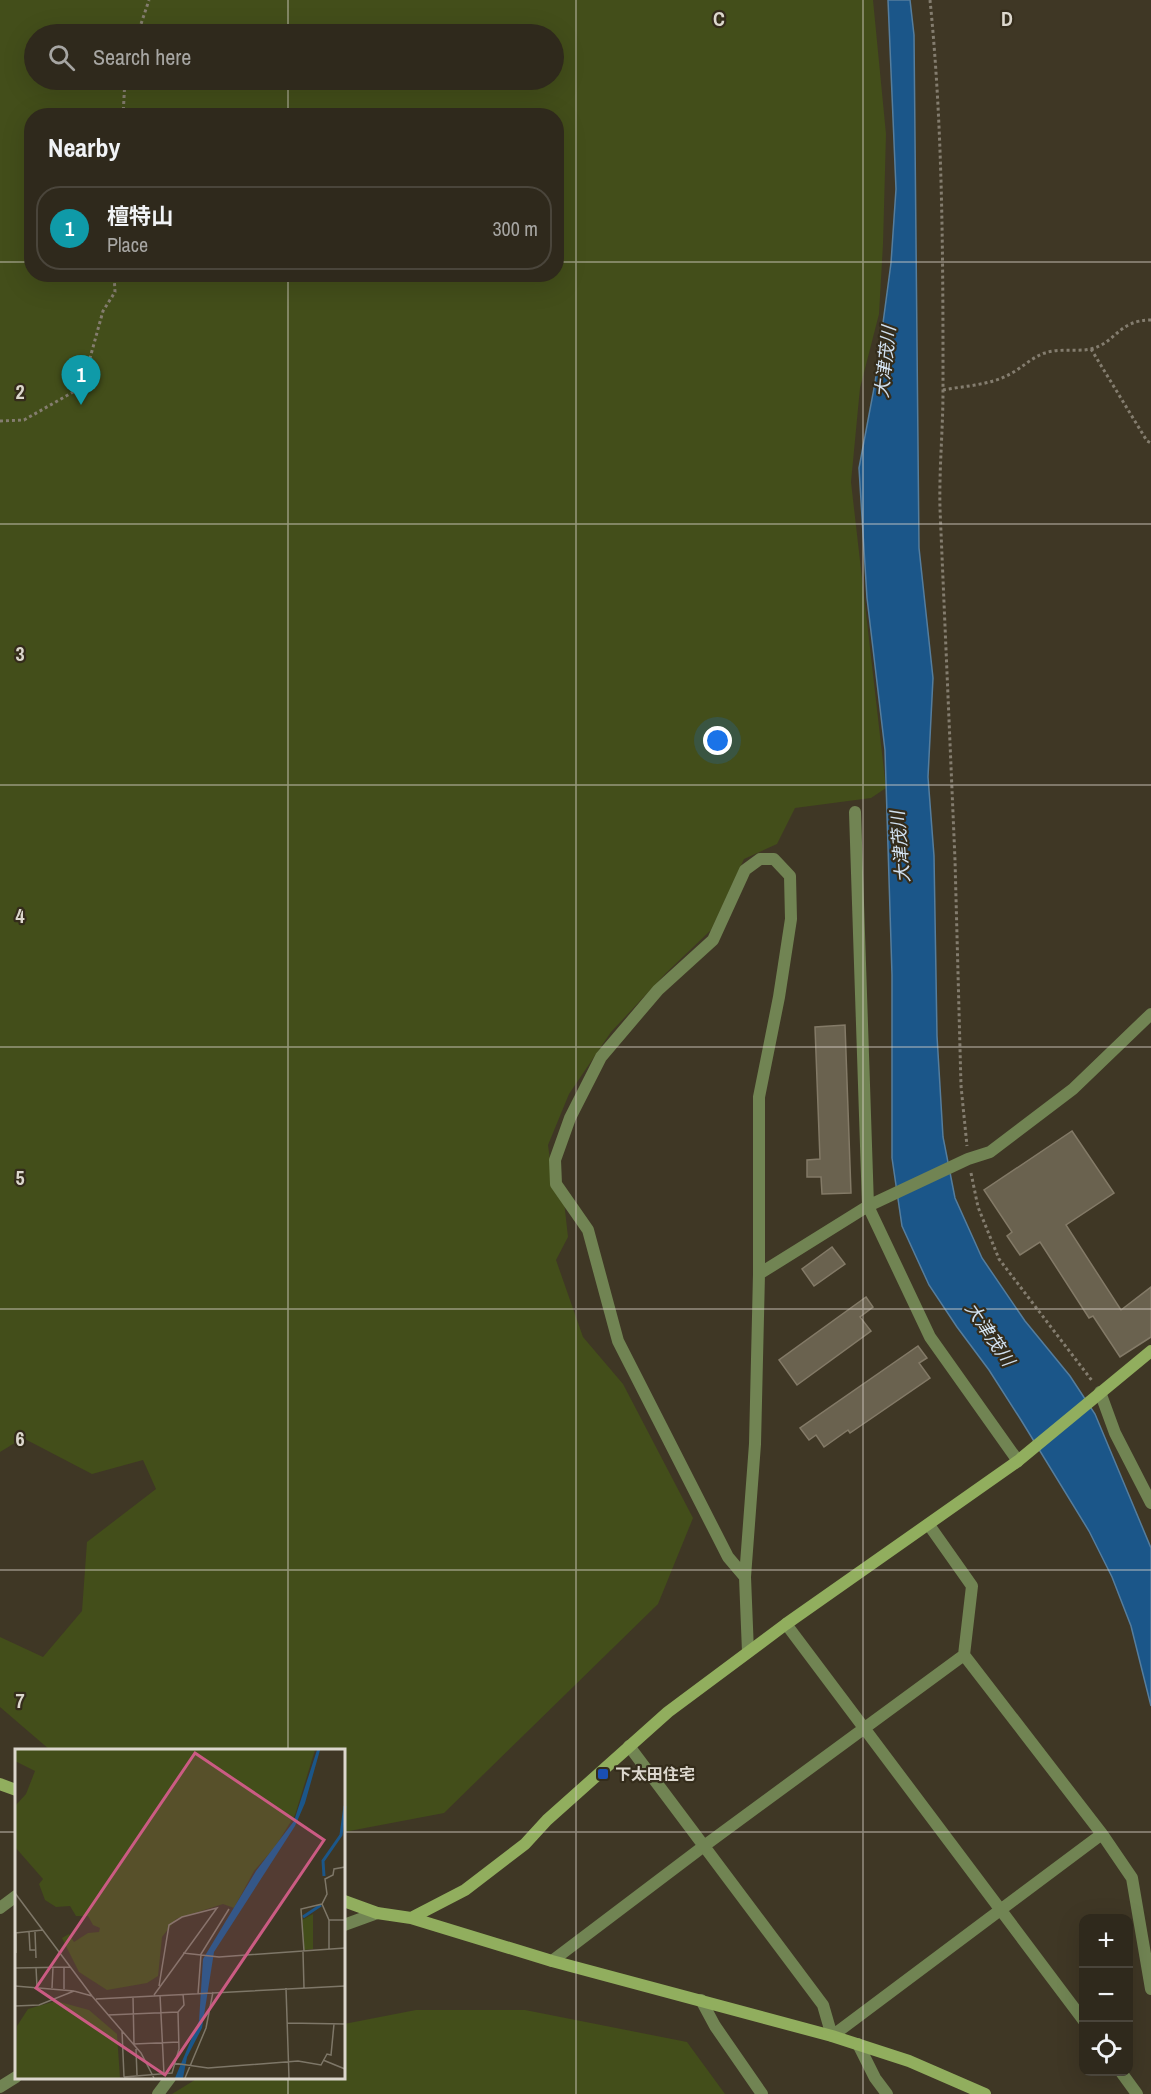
<!DOCTYPE html>
<html lang="en">
<head>
<meta charset="utf-8">
<style>
	body { margin:0; font-family:"Archivo Narrow","Noto Sans JP",sans-serif; background:#3b3529; color:#f1f3f6 }
	.controls { position:absolute; right:18px; bottom:18px; display:grid; overflow:hidden; border-radius:12px; box-shadow:0 6px 24px #0002 }
	.controls button { width:54px; height:54px; display:grid; place-items:center; padding:0; border:0; border-bottom:2px solid #4a453b; background:#2f291c; color:#f1f3f6; font:30px sans-serif }
	.you { position:absolute; left:718px; top:741px; width:21px; height:21px; margin:-15px; border:4px solid #fff; border-radius:50%; background:#1a73e8; box-shadow:0 0 0 9px #1a73e833 }
	.badge { display:grid; place-items:center; width:39px; height:39px; border-radius:50%; background:#8c9099; color:#fff; font-size:20px; font-weight:700 }
	.pin { position:absolute; translate:-50% -50px; filter:drop-shadow(0 2px 3px #0008) }
	.pin::after { content:''; position:absolute; top:32px; width:21px; height:18px; background:inherit; clip-path:polygon(0 0,100% 0,50% 100%) }
	.list { margin:0; padding:0; list-style:none }
	h2 { display:flex; justify-content:space-between; align-items:center; height:78px; margin:0; padding:0 24px; font-size:26px }
	h2 small { font-size:20px; font-weight:400; color:#a7a6a3 }
	.list li { display:grid; grid-template-columns:39px 1fr auto; gap:18px; align-items:center; box-sizing:border-box; height:84px; margin:0 12px 12px; padding:0 12px; border:2px solid #4a453b; border-radius:24px }
	.list b { display:block; font-size:22px; white-space:nowrap }
	.list p { margin:0; font-size:20px; white-space:nowrap; color:#a7a6a3 }
	.list em { font-size:20px; font-style:normal; color:#a7a6a3 }
	.icon { flex:none; width:33px; height:33px; fill:none; stroke:currentColor; stroke-width:2; stroke-linecap:round; stroke-linejoin:round }
	.map { position:relative; flex:none; width:1151px; height:2094px; overflow:hidden }
	.search { position:absolute; background:#2f291c; box-shadow:0 6px 24px #0002; left:24px; top:24px; width:540px; height:66px; display:flex; align-items:center; gap:15px; box-sizing:border-box; padding:0 21px; border-radius:33px; color:#a7a6a3; font-size:22px }
	.panel { position:absolute; background:#2f291c; box-shadow:0 6px 24px #0002; left:24px; top:108px; width:540px; height:174px; border-radius:24px }
	.map>svg:first-child { display:block }
	.green { fill:#434e1a; fill-rule:evenodd }
	.water { fill:#1b5689; stroke:#557d9d; stroke-width:1.5 }
	.building { fill:#6a624f; stroke:#837a67; stroke-width:1.5 }
	.lines { fill:none; stroke-linecap:round; stroke-linejoin:round }
	.path { stroke:#847d6f; stroke-width:3; stroke-dasharray:3 3; stroke-linecap:butt }
	.street { stroke:#718453; stroke-width:12 }
	.secondary { stroke:#91ae5e; stroke-width:12 }
	.grid { fill:none; stroke:#dcd7cd; stroke-width:1.5; stroke-opacity:0.55 }
	.transit-dot { fill:#1a4fb4; stroke:#342c1b; stroke-width:2 }
	.labels { text-anchor:middle; dominant-baseline:central; stroke-width:4.5; stroke-linejoin:round; paint-order:stroke }
	.poi-label { font-size:16px; font-weight:bold; fill:#dcd7cd; stroke:#342c1b; text-anchor:start }
	.water-label { font-size:18px; font-style:italic; fill:#d1e1f0; stroke:#342c1b }
	.inset-river { fill:none; stroke:#1b5689; stroke-width:3 }
	.inset-road { fill:none; stroke:#7e7768; stroke-width:1.5 }
	.view { fill:#cb5b83; fill-opacity:0.15; stroke:#cb5b83; stroke-width:3 }
	.inset-edge { fill:none; stroke:#dcd7cd; stroke-width:3 }
	.grid-label { font-size:20px; text-anchor:middle; font-weight:bold; fill:#dcd7cd; stroke:#342c1b; stroke-width:4.5; stroke-linejoin:round; paint-order:stroke }
</style>
</head>
<body>
<div class="map">
<svg width="1151" height="2094" viewBox="0 0 1151 2094">
	<rect width="100%" height="100%" fill="#3f3725"/>
	<path class="green" d="M0,0H873L886,134L883,244L879,314L860,388L851,482L886,788L871,798L795,808L777,844L744,859L711,930L666,973L611,1032L569,1094L548,1145L552,1175L562,1183L568,1237L556,1260L583,1337L623,1384L693,1518L658,1604L444,1813L344,1832V1750H50L0,1707V1637L43,1657L82,1611L87,1542L156,1489L143,1460L92,1474L23,1438L0,1452ZM34,34H554V80H34ZM32,116H556V274H32Z
		M416,2010H525L687,2042L725,2094H172L198,2078H344V2024Z"/>
	<path class="water" d="M888,0H910L914,35L919,548L933,678L928,777L934,856L937,1036L943,1137L955,1198L982,1258L1025,1321L1070,1376L1095,1414L1151,1548V1706L1131,1626L1112,1577L1089,1531L1021,1420L989,1370L957,1327L929,1285L902,1226L892,1158V975L885,750L867,598L859,468L875,383L891,263L896,189Z"/>
	<path class="building" d="M845,1025L851,1193L822,1194L821,1177H807V1160L820,1159L815,1027Z
		M1072,1131L1114,1193L1066,1225L1121,1310L1151,1287V1337L1120,1357L1093,1316L1089,1318L1040,1242L1020,1255L1007,1236L1012,1232L984,1190Z
		M832,1247L845,1264L814,1286L802,1269Z
		M866,1297L873,1307L860,1317L871,1331L797,1385L779,1360Z
		M918,1346L927,1358L919,1363L930,1378L850,1433L848,1430L824,1447L816,1435L809,1440L800,1428Z"/>
	<g class="lines">
		<path class="path" d="M930,0C943,129 943,261 943,391C943,430 939,469 940,509L955,860L961,1086L967,1146
			M135,34L140,27L149,0
			M123,116L125,80
			M1091,349L1147,441L1151,443
			M943,390C964,386 991,385 1010,374C1022,368 1032,357 1045,353C1059,348 1076,352 1091,349C1116,343 1118,320 1151,320
			M0,421L24,420L82,387L103,311L115,292L114,274
			M971,1173L978,1207L999,1259L1093,1382"/>
		<path class="street" d="M855,812L868,1206L930,1337L1018,1461
			M759,1274L868,1206L968,1159L990,1152L1073,1089L1151,1014
			M1100,1392L1115,1433L1151,1503
			M929,1525L972,1586L964,1655L1102,1834L1132,1878L1151,1989
			M745,1577L728,1557L618,1341L588,1230L556,1184L555,1160L570,1118L601,1057L658,990L713,940L745,870L760,859H774L790,876L791,919L779,997L759,1097V1274L755,1444L745,1577L748,1652
			M786,1624L1084,2021
			M629,1746L823,2005L832,2036L1102,1834
			M0,1908L16,1896
			M344,1925L377,1913
			M552,1961L704,1846L964,1655
			M701,2000L715,2026L762,2094
			M858,2044L875,2078L887,2094
			M1121,2072L1137,2094
			M0,2087L16,2077
			M158,2094L170,2078"/>
		<path class="secondary" d="M0,1784L16,1790
			M344,1901L377,1913L411,1918L552,1961L832,2036L909,2061L985,2094
			M411,1918L465,1890L525,1844L547,1820L668,1712L786,1624L1018,1461L1151,1351"/>
	</g>
	<path class="grid" d="M288,0V34M576,0V2094M863,0V2094M288,80V116M0,262H32M556,262H1151M288,274V1750M0,524H1151M0,785H1151M0,1047H1151M0,1309H1151M0,1570H1151M0,1832H16M344,1832H1151M288,2078V2094"/>
	<rect class="transit-dot" x="597" y="1768" width="12" height="12" rx="3"/>
	<g class="labels">
		<g class="poi-label">
			<text x="615" y="1774">下太田住宅</text>
		</g>
		<g class="water-label">
			<text transform="translate(885 362) rotate(-84)">大津茂川</text>
			<text transform="translate(900 847) rotate(-95)">大津茂川</text>
			<text transform="translate(990 1334) rotate(56)">大津茂川</text>
		</g>
	</g>
	<g transform="translate(15 1749)">
		<rect width="330" height="330" fill="#3f3725"/>
		<path d="M0,1H300L280,66L260,98L239,122L219,159L208,155L161,170L147,188L143,227L132,234L92,241L64,223L47,189L54,185L59,193L73,184L84,183L85,179L78,176L73,167H61L55,157L41,158L30,151L24,135L28,130L0,98V57L11,45L20,22L0,12ZM298,165V200L289,201L287,171ZM41,252L74,261L102,285L105,329H0L2,277L13,260Z" fill="#434e1a"/>
		<path d="M302,1H305L290,54L280,77L199,203L187,279L172,308L168,329H160L184,272L188,210L241,122L279,72Z" fill="#1b5689"/>
		<path class="inset-river" d="M309,127L308,112L326,86L330,57M288,168L306,156"/>
		<path class="inset-road" d="M0,144L77,247L126,304L139,329M307,155L314,171H330M314,171V200M14,183L15,201H21M20,183L21,209M0,184L28,181M1,184V204M289,202L286,160L307,155L312,145L310,130L318,126L319,120L330,118M288,203L289,239M168,204L204,208L330,199M21,218L22,238M0,219L55,218M0,237L59,242M37,239L38,218M271,239L274,329M49,240V218M183,245L186,205L214,160M139,246L202,159L167,168L154,176L144,237M145,246L149,325M118,248L119,295L164,293M81,250L330,237M0,257L24,256L59,242L77,247M93,266L163,263M272,274L330,275M107,282L109,328M121,300L122,326M308,311L330,320M158,314L193,319L283,312L306,316L312,305L316,306L319,275M109,328L157,324L164,300L163,263L169,256L168,245M170,329L191,279L198,243"/>
		<path class="view" d="M180,4L309,91L150,326L21,239Z"/>
		<rect width="330" height="330" class="inset-edge"/>
	</g>
	<g class="grid-label">
		<text x="719" y="26">C</text>
		<text x="1007" y="26">D</text>
		<text x="20" y="399">2</text>
		<text x="20" y="661">3</text>
		<text x="20" y="923">4</text>
		<text x="20" y="1185">5</text>
		<text x="20" y="1446">6</text>
		<text x="20" y="1708">7</text>
	</g>
</svg>
<div class="controls">
<button>+</button>
<button>−</button>
<button><svg class="icon" aria-label="locate" viewBox="0 0 24 24"><circle cx="12" cy="12" r="6"/><path d="M12 2v4M12 18v4M2 12h4M18 12h4"/></svg></button>
</div>
<div class="you"></div>
<div class="pin badge" style="left:81px;top:405px;background:#0f9aa8">1</div>
<div class="search"><svg class="icon" aria-label="search" viewBox="0 0 24 24"><circle cx="10" cy="10" r="6"/><path d="M15 15l6 6"/></svg>Search here</div>
<section class="panel">
<h2>Nearby<small></small></h2>
<ul class="list">
<li><span class="badge" style="background:#0f9aa8">1</span><div><b>檀特山</b><p>Place</p></div><em>300 m</em></li>
</ul>
</section>
</div>
</body>
</html>
